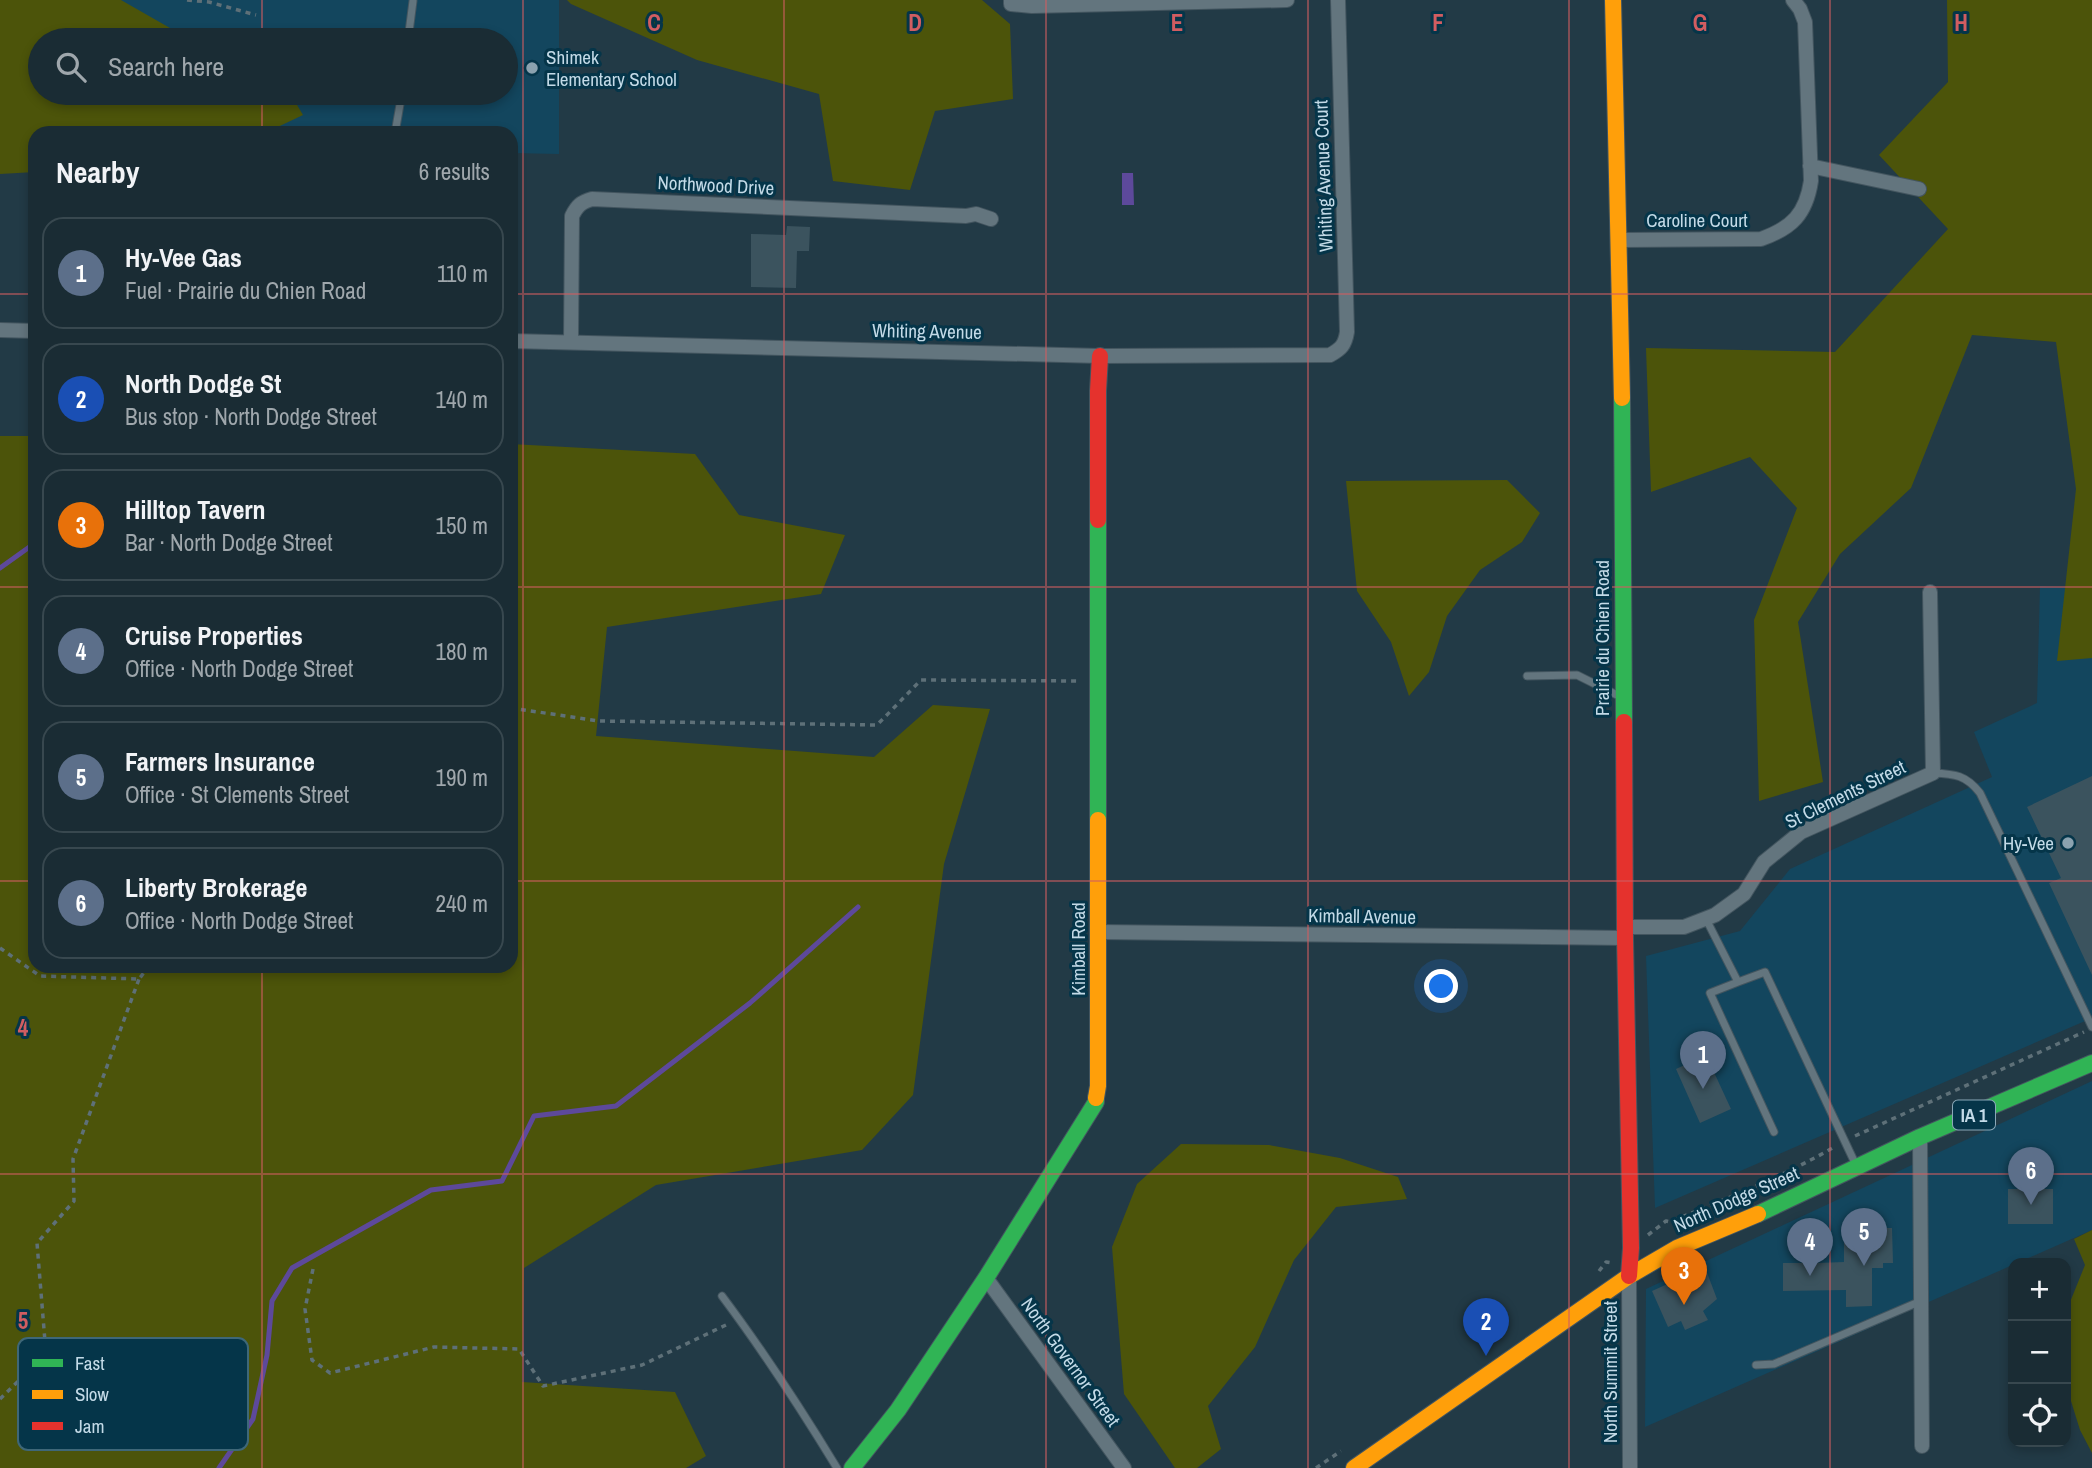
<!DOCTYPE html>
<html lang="en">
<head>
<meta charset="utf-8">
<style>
	body { margin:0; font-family:"Archivo Narrow",sans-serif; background:#23343c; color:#f1f3f6 }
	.controls { position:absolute; right:21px; bottom:21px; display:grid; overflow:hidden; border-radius:14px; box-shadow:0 4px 10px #0003 }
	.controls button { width:63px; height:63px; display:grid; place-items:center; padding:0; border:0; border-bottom:2px solid #38484f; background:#1a2c34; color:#f1f3f6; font:35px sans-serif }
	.you { position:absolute; left:1442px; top:987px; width:24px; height:24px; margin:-18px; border:5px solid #fff; border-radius:50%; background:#1a73e8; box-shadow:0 0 0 10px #1a73e833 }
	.badge { display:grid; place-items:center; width:46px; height:46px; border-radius:50%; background:#d93025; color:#fff; font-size:23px; font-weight:700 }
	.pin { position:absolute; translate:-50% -58px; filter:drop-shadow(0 2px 4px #0008) }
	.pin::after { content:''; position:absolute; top:37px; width:24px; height:21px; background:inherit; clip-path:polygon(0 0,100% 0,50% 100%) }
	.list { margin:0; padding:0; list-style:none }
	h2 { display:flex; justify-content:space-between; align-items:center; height:91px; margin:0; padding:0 28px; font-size:30px }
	h2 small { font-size:23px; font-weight:400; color:#9fa7ac }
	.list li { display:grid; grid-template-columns:46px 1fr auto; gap:21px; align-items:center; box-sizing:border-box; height:112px; margin:0 14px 14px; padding:0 14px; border:2px solid #38484f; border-radius:21px }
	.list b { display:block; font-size:26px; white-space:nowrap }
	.list p { margin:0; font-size:23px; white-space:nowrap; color:#9fa7ac }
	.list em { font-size:23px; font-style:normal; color:#9fa7ac }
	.icon { flex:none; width:38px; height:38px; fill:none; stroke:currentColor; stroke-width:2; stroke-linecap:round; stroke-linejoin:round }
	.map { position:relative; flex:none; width:2092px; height:1468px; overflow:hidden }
	.search { position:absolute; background:#1a2c34; box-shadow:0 4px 10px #0003; left:28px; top:28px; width:490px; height:77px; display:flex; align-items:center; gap:18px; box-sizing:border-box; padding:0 24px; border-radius:38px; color:#9fa7ac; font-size:26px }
	.panel { position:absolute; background:#1a2c34; box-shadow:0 4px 10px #0003; left:28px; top:126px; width:490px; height:847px; border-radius:21px }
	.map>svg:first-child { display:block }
	.built { fill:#13465e; fill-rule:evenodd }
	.green { fill:#4c540a }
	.water { fill:#5d499b }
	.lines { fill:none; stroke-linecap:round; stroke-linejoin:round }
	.stream { stroke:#5d499b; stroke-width:5 }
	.building { fill:#3b535e }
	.lane-casing { stroke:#43555f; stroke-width:9 }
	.street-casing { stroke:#43555f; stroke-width:16 }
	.fast-casing { stroke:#43555f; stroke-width:18 }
	.slow-casing { stroke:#43555f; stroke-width:18 }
	.jam-casing { stroke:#43555f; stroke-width:18 }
	.path { stroke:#5e7078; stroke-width:3.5; stroke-dasharray:5 5; stroke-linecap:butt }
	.lane { stroke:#63757e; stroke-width:7 }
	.street { stroke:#63757e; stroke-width:14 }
	.fast { stroke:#30b455; stroke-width:16 }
	.slow { stroke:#ff9f0a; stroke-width:16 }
	.jam { stroke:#e5322d; stroke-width:16 }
	.grid { fill:none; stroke:#d05d61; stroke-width:2; stroke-opacity:0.55 }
	.poi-dot { fill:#8ba2af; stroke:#053549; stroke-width:2.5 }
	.labels { text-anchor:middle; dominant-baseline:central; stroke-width:6; stroke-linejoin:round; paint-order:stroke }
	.shield { fill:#053549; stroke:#8aa8b8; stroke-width:2 }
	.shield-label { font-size:18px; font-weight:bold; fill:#c3dae7 }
	.poi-label { font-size:19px; fill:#c3dae7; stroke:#053549; text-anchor:start }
	.street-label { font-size:19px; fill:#c3dae7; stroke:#053549 }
	.key { fill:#053549; stroke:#3e6778; stroke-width:2 }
	.key-label { font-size:19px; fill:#c3dae7 }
	.grid-label { font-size:23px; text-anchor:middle; font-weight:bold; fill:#d05d61; stroke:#053549; stroke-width:6; stroke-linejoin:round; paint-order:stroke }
</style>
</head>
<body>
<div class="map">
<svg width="2092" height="1468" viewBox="0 0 2092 1468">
	<rect width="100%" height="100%" fill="#223a46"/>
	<path class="built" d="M0,0H559V154L511,153V133H35ZM40,40H506V93H40Z
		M2040,586L2092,588V1018L1655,1208L1646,956L1740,931L1790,869L1992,777L1974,732L2037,703Z
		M2092,1081V1230L1645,1427L1646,1289Z"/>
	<path class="green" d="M0,0H121L191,40H40V93H290L303,115L265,133H35V172L0,174Z
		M567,0H982L1010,24L1013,99L935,111L910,190L833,181L819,94L697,60L571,4Z
		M1947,0H2092V658L2057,661L2076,489L2056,342L1972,335L1911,488L1840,554L1798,622L1823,782L1759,801L1754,620L1797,508L1750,457L1651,492L1646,348L1835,352L1948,229L1879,155L1948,82Z
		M0,436H35V966H511V444L695,454L739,515L845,535L821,594L607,627L596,736L874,757L933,705L990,709L944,864L913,1095L862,1150L656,1185L524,1268L522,1382L675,1392L706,1456L686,1468H0Z
		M1507,480L1540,513L1522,542L1480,570L1447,616L1429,672L1409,696L1391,642L1357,591L1346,481Z
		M1181,1144L1269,1145L1340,1158L1398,1177L1407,1199L1336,1207L1294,1260L1255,1347L1208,1406L1221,1449L1197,1468H1175L1124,1394L1112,1247L1137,1184Z
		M2092,1230V1453L2080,1430L2066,1385V1312L2085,1265L2074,1239Z"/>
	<path class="water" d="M1122,173H1133L1134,205H1122Z"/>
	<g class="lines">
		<path class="stream" d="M0,568L35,543
			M219,1468L253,1419L267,1355L272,1301L292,1268L431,1190L502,1181L534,1116L616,1106L750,1003L858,907"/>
	</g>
	<path class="building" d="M787,226L810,227L809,251H797L796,288L751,287V234L786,235Z
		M2092,776V975L2049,883L2061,878L2027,807Z
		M1706,1055L1731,1109L1700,1123L1676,1069Z
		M2008,1189H2053V1224H2008Z
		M1883,1226V1228H1892L1893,1263H1883V1268H1872V1306L1846,1307V1290L1783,1291V1263H1802V1259H1817V1263L1844,1262V1229Z
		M1706,1270L1717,1299L1703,1311L1708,1320L1685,1330L1681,1321L1668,1327L1652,1291L1694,1272L1695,1275Z"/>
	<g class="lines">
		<defs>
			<path id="lane" d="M408,40L413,1
				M395,133L402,93
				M1527,676L1577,675L1623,698
				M1933,773C1955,774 1966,775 1980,793L2092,1027
				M1706,919L1738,982L1765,972L1855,1163
				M1738,982L1710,993L1774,1132
				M722,1296C764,1352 801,1409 837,1468
				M1756,1365L1774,1364L1921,1301"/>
			<path id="street" d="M1011,0V4L1032,6L1287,0
				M1810,166L1919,189
				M1620,240L1761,239C1792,228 1806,214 1811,181L1805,22L1800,9L1793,0
				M0,330L35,331
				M511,341L1100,356L1330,355C1341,349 1345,345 1347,332L1338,0
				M571,342L572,216C577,206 581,202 592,199L966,216L976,214L991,219
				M1625,927H1684L1715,915L1744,894L1764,862L1801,832L1933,773L1930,592
				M1099,932L1625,938
				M1920,1137L1922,1446
				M1629,1276L1630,1468
				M986,1278L1124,1468"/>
			<path id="fast" d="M1622,398L1624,722
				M1098,520V820
				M1758,1214L1920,1137L2092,1063
				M852,1468L898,1410L986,1278L1096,1102V1098"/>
			<path id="slow" d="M1613,0L1622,398
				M1096,1098L1098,1086V820
				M1354,1468L1629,1276L1677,1248L1758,1214"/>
			<path id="jam" d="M1098,520V391L1100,356
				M1624,722L1625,938L1631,1248L1629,1276"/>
		</defs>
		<use href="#lane" class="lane-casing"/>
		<use href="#street" class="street-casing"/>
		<use href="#fast" class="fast-casing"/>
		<use href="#slow" class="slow-casing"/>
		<use href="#jam" class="jam-casing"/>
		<path class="path" d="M187,0L209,2L256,15
			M511,708L599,721L877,725L921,680L1080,681
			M0,948L40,976L139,979L149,966
			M1855,1136L2084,1032
			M1648,1235L1666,1221L1670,1222C1727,1198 1783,1177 1836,1146
			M313,1269L305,1309L312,1360L330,1373L434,1347L519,1349L543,1386L642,1365L728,1324
			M1599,1271L1606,1262L1612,1263
			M0,1399L46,1354L37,1243L74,1201L73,1159L139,979
			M1316,1468L1341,1451"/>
		<use href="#lane" class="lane"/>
		<use href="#street" class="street"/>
		<use href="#fast" class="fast"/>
		<use href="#slow" class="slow"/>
		<use href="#jam" class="jam"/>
	</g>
	<path class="grid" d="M262,0V40M523,0V1468M784,0V1468M1046,0V1468M1308,0V1468M1569,0V1468M1830,0V1468M262,93V133M0,294H35M511,294H2092M0,587H35M511,587H2092M0,881H35M511,881H2092M262,966V1468M0,1174H2092"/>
	<g class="poi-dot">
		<circle cx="532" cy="68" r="7"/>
		<circle cx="2068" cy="843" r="7"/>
	</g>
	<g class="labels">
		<rect class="shield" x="1953" y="1100.5" width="42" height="29" rx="5"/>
		<g class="shield-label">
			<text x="1974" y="1115">IA 1</text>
		</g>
		<g class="poi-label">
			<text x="546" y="57">Shimek<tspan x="546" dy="22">Elementary School</tspan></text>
			<text x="2054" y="843" text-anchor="end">Hy-Vee</text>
		</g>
		<g class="street-label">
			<text transform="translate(1323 176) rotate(-92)">Whiting Avenue Court</text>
			<text transform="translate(716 185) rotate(3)">Northwood Drive</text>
			<text x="1697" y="220">Caroline Court</text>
			<text transform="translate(927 331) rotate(1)">Whiting Avenue</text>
			<text transform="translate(1602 638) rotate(-90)">Prairie du Chien Road</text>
			<text transform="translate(1845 794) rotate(-26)">St Clements Street</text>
			<text transform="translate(1362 916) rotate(1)">Kimball Avenue</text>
			<text transform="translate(1078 949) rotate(-90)">Kimball Road</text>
			<text transform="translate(1736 1199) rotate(-24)">North Dodge Street</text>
			<text transform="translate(1071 1362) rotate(54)">North Governor Street</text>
			<text transform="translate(1610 1372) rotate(-90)">North Summit Street</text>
		</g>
	</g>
	<rect x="18" y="1338" width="230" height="112" rx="10" class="key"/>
	<rect x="32" y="1359" width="31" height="8" fill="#30b455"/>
	<rect x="32" y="1390" width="31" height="9" fill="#ff9f0a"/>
	<rect x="32" y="1422" width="31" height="8" fill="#e5322d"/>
	<g class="key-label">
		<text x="75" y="1370">Fast</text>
		<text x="75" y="1401">Slow</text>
		<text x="75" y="1433">Jam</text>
	</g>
	<g class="grid-label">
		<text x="654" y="31">C</text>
		<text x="915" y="31">D</text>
		<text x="1177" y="31">E</text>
		<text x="1438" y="31">F</text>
		<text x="1700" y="31">G</text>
		<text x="1961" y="31">H</text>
		<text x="23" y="1036">4</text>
		<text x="23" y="1329">5</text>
	</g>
</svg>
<div class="controls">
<button>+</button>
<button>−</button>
<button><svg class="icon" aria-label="locate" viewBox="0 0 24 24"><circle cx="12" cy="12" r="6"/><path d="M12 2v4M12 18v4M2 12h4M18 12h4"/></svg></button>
</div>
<div class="you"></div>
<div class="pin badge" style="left:1703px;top:1089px;background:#5c6f8a">1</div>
<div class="pin badge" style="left:1486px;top:1356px;background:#1a4fb4">2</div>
<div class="pin badge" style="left:1684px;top:1305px;background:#e8710a">3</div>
<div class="pin badge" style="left:1810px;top:1276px;background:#5c6f8a">4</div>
<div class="pin badge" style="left:1864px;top:1266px;background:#5c6f8a">5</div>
<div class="pin badge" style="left:2031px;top:1205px;background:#5c6f8a">6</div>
<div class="search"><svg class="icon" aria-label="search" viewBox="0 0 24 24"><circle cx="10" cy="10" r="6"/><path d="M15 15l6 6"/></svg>Search here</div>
<section class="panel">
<h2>Nearby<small>6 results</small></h2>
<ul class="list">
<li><span class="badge" style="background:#5c6f8a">1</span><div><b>Hy-Vee Gas</b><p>Fuel · Prairie du Chien Road</p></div><em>110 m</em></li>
<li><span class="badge" style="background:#1a4fb4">2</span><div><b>North Dodge St</b><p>Bus stop · North Dodge Street</p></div><em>140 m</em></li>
<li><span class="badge" style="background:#e8710a">3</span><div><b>Hilltop Tavern</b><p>Bar · North Dodge Street</p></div><em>150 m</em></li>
<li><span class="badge" style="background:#5c6f8a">4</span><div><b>Cruise Properties</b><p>Office · North Dodge Street</p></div><em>180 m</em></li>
<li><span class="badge" style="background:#5c6f8a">5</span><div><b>Farmers Insurance</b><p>Office · St Clements Street</p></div><em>190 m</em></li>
<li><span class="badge" style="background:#5c6f8a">6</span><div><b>Liberty Brokerage</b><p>Office · North Dodge Street</p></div><em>240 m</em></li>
</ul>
</section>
</div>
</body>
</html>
